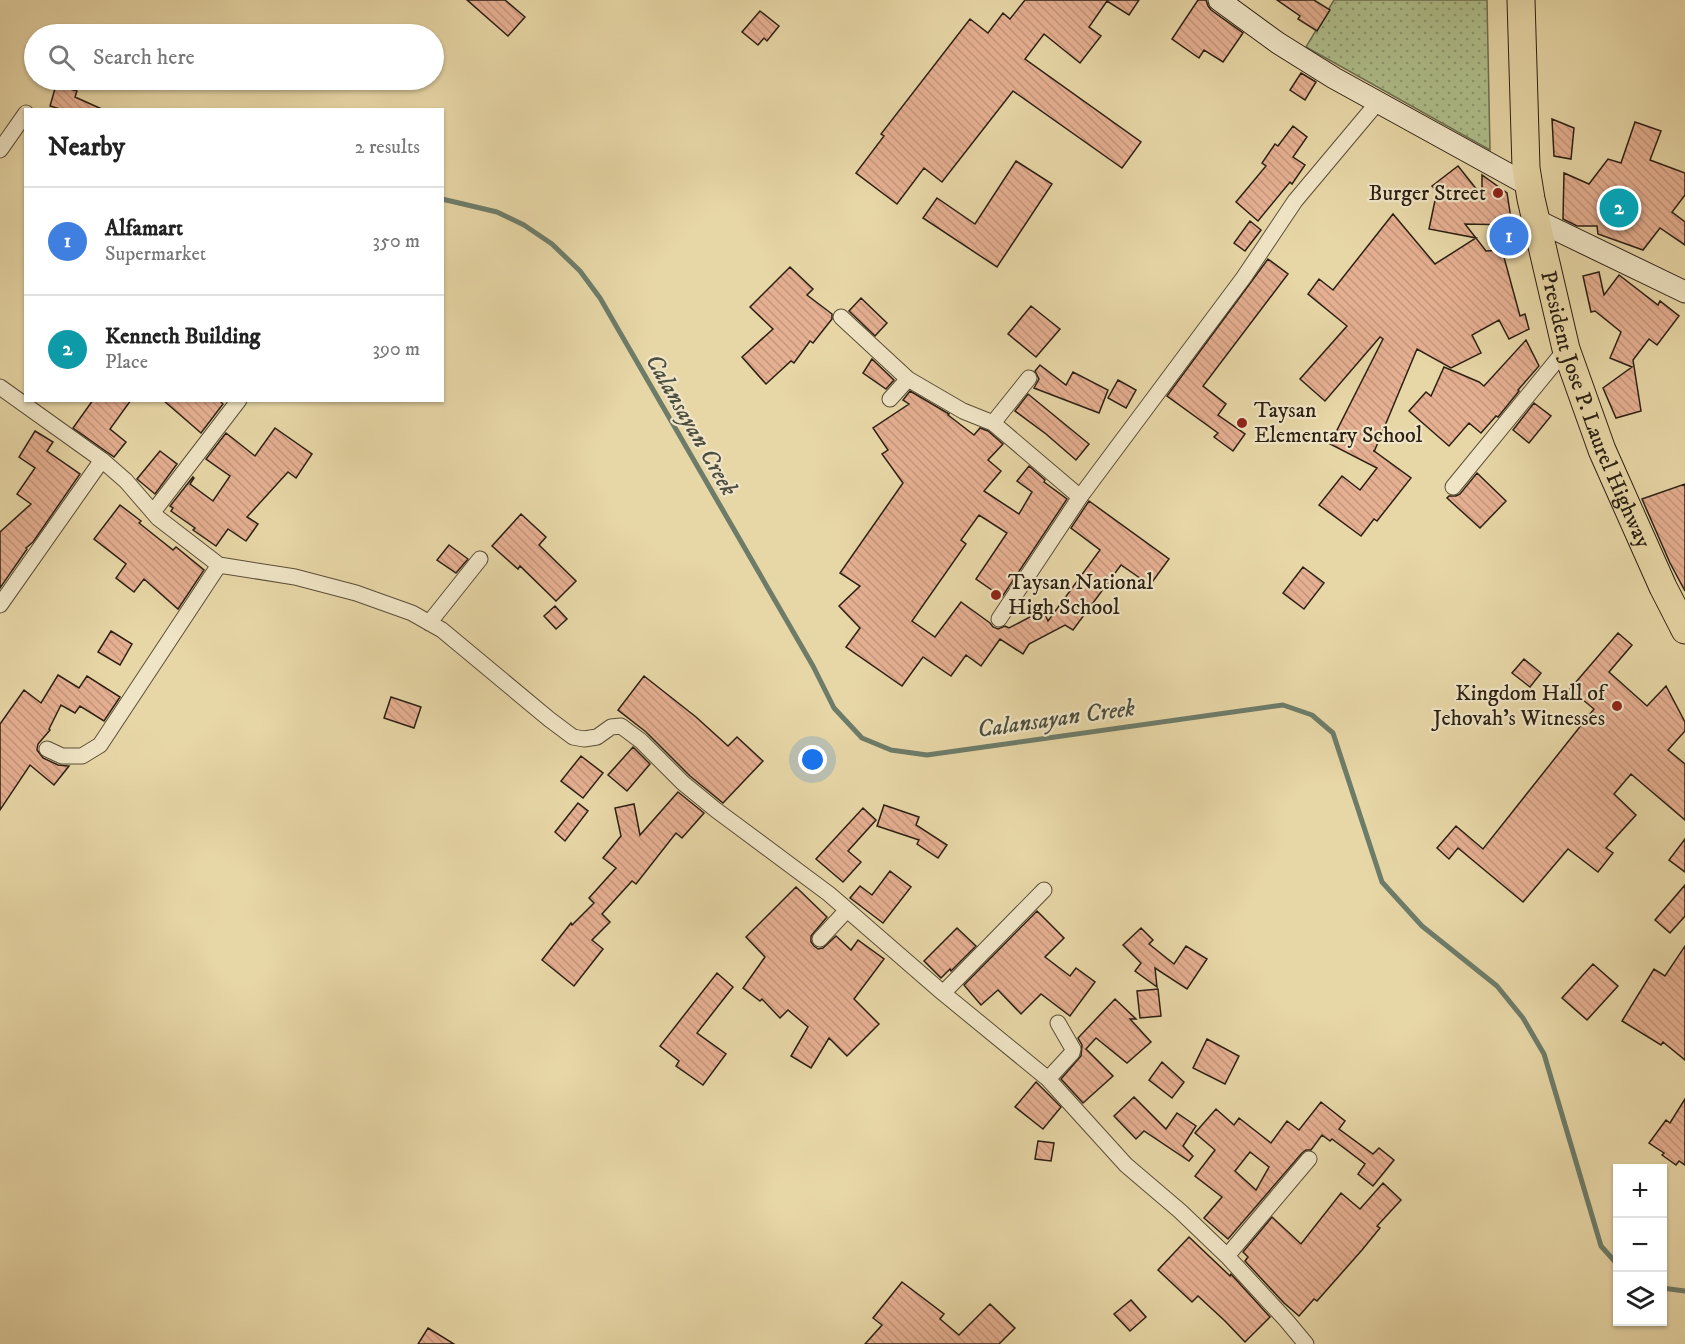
<!DOCTYPE html>
<html lang="en">
<head>
<meta charset="utf-8">
<style>
	body { margin:0; font-family:"IM FELL DW Pica",serif; background:#f6f6f6; color:#222 }
	.controls { position:absolute; right:18px; bottom:18px; display:grid; overflow:hidden; border-radius:0px; box-shadow:0 2px 4px #0004 }
	.controls button { width:54px; height:54px; display:grid; place-items:center; padding:0; border:0; border-bottom:2px solid #e0e0e0; background:#fff; color:#222; font:30px sans-serif }
	.you { position:absolute; left:813px; top:760px; width:21px; height:21px; margin:-15px; border:4px solid #fff; border-radius:50%; background:#1a73e8; box-shadow:0 0 0 9px #1a73e833 }
	.badge { display:grid; place-items:center; width:39px; height:39px; border-radius:50%; background:#0b8043; color:#fff; font-size:20px; font-weight:700 }
	.pin { position:absolute; translate:-50% -50%; border:3px solid #fff; box-shadow:0 2px 6px #0006 }
	.list { margin:0; padding:0; list-style:none }
	h2 { display:flex; justify-content:space-between; align-items:center; height:78px; margin:0; padding:0 24px; font-size:26px }
	h2 small { font-size:20px; font-weight:400; color:#767676 }
	.list li { display:grid; grid-template-columns:39px 1fr auto; gap:18px; align-items:center; box-sizing:border-box; height:108px; padding:0 24px; border-top:2px solid #e0e0e0 }
	.list b { display:block; font-size:22px; white-space:nowrap }
	.list p { margin:0; font-size:20px; white-space:nowrap; color:#767676 }
	.list em { font-size:20px; font-style:normal; color:#767676 }
	.icon { flex:none; width:33px; height:33px; fill:none; stroke:currentColor; stroke-width:2; stroke-linecap:round; stroke-linejoin:round }
	.map { position:relative; flex:none; width:1685px; height:1344px; overflow:hidden }
	.search { position:absolute; background:#fff; box-shadow:0 2px 4px #0004; left:24px; top:24px; width:420px; height:66px; display:flex; align-items:center; gap:15px; box-sizing:border-box; padding:0 21px; border-radius:33px; color:#767676; font-size:22px }
	.panel { position:absolute; background:#fff; box-shadow:0 2px 4px #0004; left:24px; top:108px; width:420px; height:294px; border-radius:0px }
	.map>svg:first-child { display:block }
	.grass { fill:url(#grass-dots); stroke:#6e7050; stroke-width:1.5 }
	.lines { fill:none; stroke-linecap:round; stroke-linejoin:round }
	.stream { stroke:#6d7c69; stroke-width:5 }
	.building { fill:url(#building-back-hatch); stroke:#2c2014; stroke-width:1.5; fill-rule:evenodd }
	.street-casing { stroke:#5b4e38; stroke-width:17 }
	.secondary-casing { stroke:#2c2014; stroke-width:23 }
	.highway-casing { stroke:#2c2014; stroke-width:29 }
	.street { stroke:#efe4c5; stroke-width:15 }
	.secondary { stroke:#efe4c5; stroke-width:21 }
	.highway { stroke:#e7d6a6; stroke-width:27 }
	.poi-dot { fill:#8f2418; stroke:#efe4c5; stroke-width:2 }
	.labels { text-anchor:middle; dominant-baseline:central; stroke-width:4.5; stroke-linejoin:round; paint-order:stroke }
	.poi-label { font-size:22px; fill:#2c2014; stroke:#efe4c5; text-anchor:end }
	.street-label { font-size:22px; fill:#2c2014; stroke:#efe4c5 }
	.water-label { font-size:24px; font-style:italic; fill:#4c4e3f; stroke:#efe4c5 }
</style>
</head>
<body>
<div class="map">
<svg width="1685" height="1344" viewBox="0 0 1685 1344">
	<defs>
		<pattern id="grass-dots" width="8" height="8" patternUnits="userSpaceOnUse" patternTransform="scale(1.5)"><rect width="8" height="8" fill="#afbf8c"/><path d="M2 2h.1M6 6h.1" fill="none" stroke="#8f9b71" stroke-width="1.8" stroke-linecap="round"/></pattern>
		<pattern id="building-back-hatch" width="6" height="6" patternUnits="userSpaceOnUse" patternTransform="scale(1.5)"><rect width="6" height="6" fill="#e5af91"/><path d="M-1 5l2 2M0 0l6 6M5-1l2 2" fill="none" stroke="#c5967c"/></pattern>
	</defs>
	<rect width="100%" height="100%" fill="#e7d6a6"/>
	<filter id="stains"><feTurbulence type="fractalNoise" baseFrequency=".00333" numOctaves="4"/><feColorMatrix values="0 0 0 0 .2 0 0 0 0 .09 0 0 0 0 .02 0 0 0 .5 -.17"/></filter>
	<radialGradient id="worn" r=".72"><stop offset=".6" stop-color="#630" stop-opacity="0"/><stop offset="1" stop-color="#630" stop-opacity=".3"/></radialGradient>
	<path class="grass" d="M1334,0H1487L1490,150L1306,47Z"/>
	<g class="lines">
		<path class="stream" d="M442,199L497,212L524,225L552,244L580,271L600,298L813,666L834,708L862,738L891,750L927,755L1283,705L1312,715L1333,733L1382,882L1422,926L1497,986L1523,1018L1544,1054L1601,1246L1618,1265
			M1662,1288L1685,1291"/>
	</g>
	<path class="building" d="M467,0H505L525,17L508,36Z
		M1025,0H1139L1129,15L1107,1L1089,27L1101,36L1080,63L1044,34L1025,59L1141,142L1122,168L1013,91L942,182L924,168L897,204L856,173L884,136L881,134L970,19L988,33L1003,13L1010,19Z
		M1198,0H1206L1208,6L1211,10L1243,33L1223,62L1204,50L1199,58L1172,39Z
		M1277,0H1314L1330,10L1317,31L1298,19L1300,16Z
		M760,11L779,26L767,41L764,38L758,45L742,32Z
		M1301,73L1316,82L1305,100L1290,90Z
		M56,85L77,91L75,97L104,110H63L50,106Z
		M1552,119L1574,128L1571,159L1554,156Z
		M1635,122L1661,131L1650,160L1685,173V195L1672,212L1685,222V245L1660,228L1643,250L1598,234L1597,226H1577L1563,219L1564,173L1589,184L1608,159L1621,163Z
		M1293,126L1307,137L1293,157L1305,165L1292,184L1290,182L1258,221L1236,202L1266,166L1262,163L1275,144L1278,146Z
		M1016,161L1052,184L997,267L923,218L937,198L975,224Z
		M1458,166L1482,196V175L1507,193L1512,225L1465,224L1486,251L1502,250L1520,316L1525,314L1529,329L1509,339L1499,320L1472,335L1481,353L1451,368L1417,349L1374,452V451L1411,478L1377,521L1374,519L1361,536L1319,505L1342,476L1360,490L1377,468L1330,444L1383,339L1380,337L1325,401L1300,379L1347,326L1308,294L1319,279L1333,290L1393,214L1435,264L1476,238L1429,229L1437,191L1432,186Z
		M1250,221L1261,230L1245,251L1234,243Z
		M1268,259L1288,274L1203,386L1226,404L1218,415L1245,434L1233,451L1214,437L1218,433L1167,396Z
		M790,267L813,289L807,295L832,314V319L813,343L810,341L794,363L791,361L766,384L742,357L773,329L750,307Z
		M1599,272L1604,295L1619,275L1658,305L1660,301L1679,316L1657,345L1649,339L1633,360L1641,411L1616,418L1603,388L1632,367L1610,358L1621,332L1595,311L1591,312L1583,276Z
		M861,298L887,323L875,336L849,311Z
		M1031,306L1060,329L1036,357L1008,334Z
		M1526,340L1539,366L1518,390L1519,391L1498,417L1496,416L1481,433L1469,423L1449,446L1409,411L1426,392L1431,396L1444,367L1479,382L1484,386Z
		M872,359L894,380L886,389L863,373Z
		M1040,365L1066,385L1073,372L1108,390L1099,413L1034,388L1039,379L1035,371Z
		M1118,380L1136,390L1126,408L1108,398Z
		M910,391L949,414L948,415L974,435L980,428L988,431L1003,444L988,460L1001,471L984,491L1019,514L1032,492L1017,481L1029,466L1045,480L1044,482L1067,499L1002,597L976,579L1007,533L979,515L961,540L966,544L912,621L935,637L961,602L990,623L993,627L998,629L1005,626L1009,628L1043,610L1048,621L1100,550L1071,528L1089,501L1169,559L1150,585L1121,565L1073,630L1065,625L1029,644L1023,654L1000,639L981,666L966,655L951,676L923,657L902,686L846,647L860,628L839,606L860,586L840,573L903,483L882,454L888,450L873,428L909,404L903,400Z
		M1028,394L1089,444L1076,460L1046,434L1015,411Z
		M93,400H131L110,429L126,442L114,457L73,428Z
		M163,400H219L223,404L201,433Z
		M1534,403L1551,416L1529,443L1513,430Z
		M275,428L312,454L296,478L288,472L247,517L258,524L246,541L228,529L216,546L193,530L195,528L171,511L173,508L170,506L193,477L194,478L190,484L213,501L230,476L206,459L226,433L255,456Z
		M35,431L53,442L47,451L80,474L33,542L26,548L27,549L0,588V532L31,504L17,494L35,468L19,457Z
		M160,451L177,464L155,494L137,479Z
		M1477,473L1506,501L1480,528L1447,498L1449,496H1456L1460,494Z
		M1685,484V591L1670,563L1642,499Z
		M120,505L141,521L139,523L173,550L176,547L204,570L178,609L144,579L134,592L116,578L126,564L94,539Z
		M521,514L546,537L539,545L576,581L556,601L520,566L518,569L492,546Z
		M449,545L468,559L456,573L437,560Z
		M1303,567L1324,583L1304,609L1283,593Z
		M555,606L567,619L556,629L544,616Z
		M111,631L132,644L120,665L98,652Z
		M1618,633L1632,645L1609,672L1647,706L1666,686L1685,722V731L1668,750L1685,764V820L1631,774L1614,794L1636,815L1606,848L1613,853L1598,872L1568,849L1523,902L1458,848L1449,859L1437,848L1456,826L1483,849L1594,709L1570,689Z
		M1524,659L1541,673L1530,687L1512,673Z
		M58,675L79,688L87,676L120,697L104,721L80,706L75,713L61,705L49,729L50,730L38,744L37,750L43,758L58,765L69,766L54,785L30,765L0,810V724L24,690L41,703Z
		M644,676L696,717L728,746L737,737L763,761L723,803L690,776L646,732L618,710Z
		M391,697L421,707L414,728L384,718Z
		M633,747L650,764L627,791L608,775Z
		M581,756L603,773L583,798L561,781Z
		M678,792L704,813L682,838L676,833L636,884L632,881L602,914L610,922L592,940L603,949L574,986L542,960L571,923L572,925L594,903L589,898L616,868L603,858L621,836L615,808L634,804L640,835Z
		M578,803L588,811L565,841L555,832Z
		M884,805L919,817L916,825L947,845L938,858L917,844L919,840L877,826Z
		M863,808L876,820L848,851L861,862L843,882L816,859Z
		M1685,839V872L1669,860Z
		M890,871L911,887L883,923L850,898L860,886L872,895Z
		M1685,885V916L1670,933L1655,920Z
		M796,887L827,917L811,936V942L814,946L818,949L823,948L836,936L851,950L858,940L884,959L854,999L879,1024L847,1056L829,1038L811,1068L791,1056L808,1027L788,1010L780,1018L762,999L760,1001L743,988L765,957L746,937Z
		M1037,911L1064,938L1045,957L1070,976L1076,968L1095,982L1070,1016L1041,994L1021,1014L998,990L981,1005L964,985Z
		M957,928L976,946L951,971L950,969L941,978L924,961Z
		M1141,928L1153,940L1149,944L1174,964L1186,946L1207,959L1187,989L1155,968L1157,987L1135,971L1141,963L1123,945Z
		M1685,946V1060L1663,1042L1661,1045L1622,1021L1654,969L1665,976Z
		M1593,964L1618,986L1587,1020L1562,998Z
		M717,973L733,987L697,1033L726,1054L703,1085L676,1066L679,1061L660,1046Z
		M1158,989L1161,1016L1140,1018L1137,991Z
		M1115,999L1136,1019H1130L1151,1042L1127,1063L1096,1038L1086,1049L1113,1076L1083,1103L1061,1079L1081,1056L1082,1045L1078,1038Z
		M1207,1039L1239,1056L1225,1084L1193,1068Z
		M1162,1062L1184,1082L1172,1098L1149,1080Z
		M1036,1082L1061,1107L1043,1129L1015,1107Z
		M1134,1097L1166,1129L1177,1113L1196,1126L1183,1146L1193,1156L1189,1161L1144,1131L1136,1139L1114,1116Z
		M1685,1099V1165L1679,1161L1676,1165L1662,1155L1664,1153L1649,1143L1666,1120L1670,1123Z
		M1321,1102L1345,1121L1339,1129L1373,1154L1379,1148L1394,1160L1373,1186L1358,1174L1365,1164L1332,1139L1330,1141L1322,1135L1311,1150H1306L1302,1153L1228,1239L1204,1218L1222,1197L1195,1176L1215,1150L1195,1133L1216,1109L1234,1125L1239,1118L1271,1143L1287,1121L1299,1130ZM1250,1152L1269,1167L1256,1190L1235,1171Z
		M1038,1141L1054,1143L1051,1161L1035,1159Z
		M1383,1183L1401,1200L1377,1226L1380,1228L1362,1250L1317,1301L1314,1299L1299,1316L1284,1303L1245,1261L1248,1257L1243,1252L1272,1217L1301,1244L1341,1193L1360,1209Z
		M1189,1237L1230,1276L1231,1274L1270,1317L1245,1342L1225,1321L1198,1296L1192,1302L1158,1270Z
		M902,1282L944,1314L940,1319L959,1335L990,1304L1015,1328L999,1344H865L882,1325L873,1318Z
		M1131,1300L1146,1317L1130,1331L1114,1314Z
		M428,1328L454,1344H418Z"/>
	<g class="lines">
		<defs>
			<path id="street" d="M0,150L26,113
				M841,317L908,379L963,411L993,423L1080,497
				M0,387L102,460L126,481L158,518L219,565L295,577L356,593L412,613L442,630L549,719L573,737L584,739L597,737L611,727L621,726L641,741L683,783L716,810L829,894L943,993L1048,1079L1126,1165L1180,1211L1227,1256L1286,1320L1306,1344
				M890,399L908,379
				M993,423L1029,378
				M1453,487L1566,349
				M153,512L239,400
				M0,605L102,460
				M999,619L1080,497L1244,277L1295,201L1378,102
				M429,623L480,559
				M47,749L62,756H82L100,745L219,565
				M820,939L847,910
				M943,993L1044,890
				M1048,1079L1072,1053L1073,1049L1058,1023
				M1227,1256L1309,1159"/>
			<path id="secondary" d="M1219,0L1278,43L1334,78L1530,186
				M1536,220L1685,292"/>
			<g id="highway">
				<path id="s1" d="M1521,0L1526,168L1531,199L1566,349L1602,450L1663,587L1685,630"/>
			</g>
		</defs>
		<use href="#street" class="street-casing"/>
		<use href="#secondary" class="secondary-casing"/>
		<use href="#highway" class="highway-casing"/>
		<use href="#street" class="street"/>
		<use href="#secondary" class="secondary"/>
		<use href="#highway" class="highway"/>
	</g>
	<g class="poi-dot">
		<circle cx="1498" cy="193" r="6"/>
		<circle cx="1242" cy="423" r="6"/>
		<circle cx="996" cy="595" r="6"/>
		<circle cx="1617" cy="706" r="6"/>
	</g>
	<g class="labels">
		<g class="poi-label">
			<text x="1486" y="193">Burger Street</text>
			<text x="1254" y="410" text-anchor="start">Taysan<tspan x="1254" dy="25">Elementary School</tspan></text>
			<text x="1008" y="582" text-anchor="start">Taysan National<tspan x="1008" dy="25">High School</tspan></text>
			<text x="1605" y="693">Kingdom Hall of<tspan x="1605" dy="25">Jehovah's Witnesses</tspan></text>
		</g>
		<g class="street-label">
			<text stroke="none"><textPath href="#s1" startOffset="420">President Jose P. Laurel Highway</textPath></text>
		</g>
		<g class="water-label">
			<text transform="translate(691 425) rotate(60)">Calansayan Creek</text>
			<text transform="translate(1056 719) rotate(-8)">Calansayan Creek</text>
		</g>
	</g>
	<rect width="100%" height="100%" filter="url(#stains)"/>
	<rect width="100%" height="100%" fill="url(#worn)"/>
</svg>
<div class="controls">
<button>+</button>
<button>−</button>
<button><svg class="icon" aria-label="layers" viewBox="0 0 24 24"><path d="M12 4l9 5-9 5-9-5zM3 14l9 5 9-5"/></svg></button>
</div>
<div class="you"></div>
<div class="pin badge" style="left:1509px;top:236px;background:#3f7fe0">1</div>
<div class="pin badge" style="left:1619px;top:208px;background:#0f9aa8">2</div>
<div class="search"><svg class="icon" aria-label="search" viewBox="0 0 24 24"><circle cx="10" cy="10" r="6"/><path d="M15 15l6 6"/></svg>Search here</div>
<section class="panel">
<h2>Nearby<small>2 results</small></h2>
<ul class="list">
<li><span class="badge" style="background:#3f7fe0">1</span><div><b>Alfamart</b><p>Supermarket</p></div><em>350 m</em></li>
<li><span class="badge" style="background:#0f9aa8">2</span><div><b>Kenneth Building</b><p>Place</p></div><em>390 m</em></li>
</ul>
</section>
</div>
</body>
</html>
